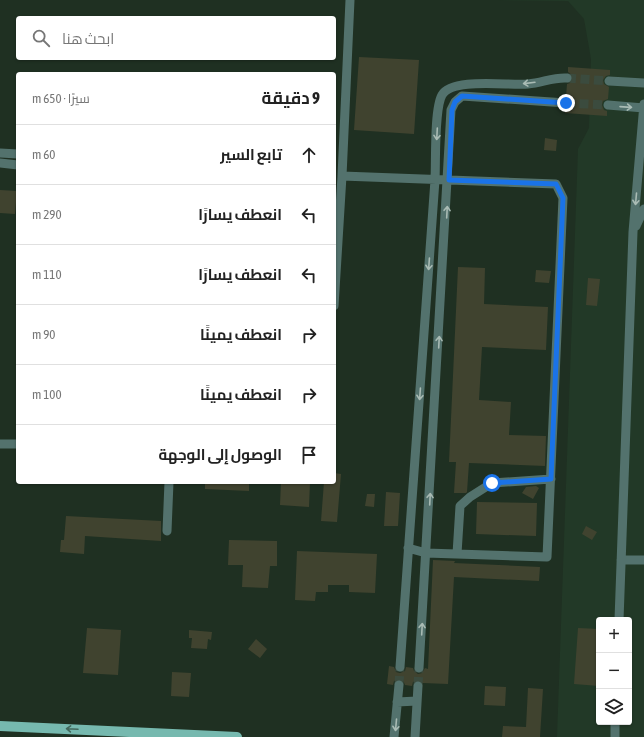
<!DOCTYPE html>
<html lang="ar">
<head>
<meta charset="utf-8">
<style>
	body { margin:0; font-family:"Asap Condensed",Cairo,sans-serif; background:#f6f6f6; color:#222; direction:rtl }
	.controls { position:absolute; right:12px; bottom:12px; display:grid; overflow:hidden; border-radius:4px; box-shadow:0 1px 3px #0004 }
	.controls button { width:36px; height:36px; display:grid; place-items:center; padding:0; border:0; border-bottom:1px solid #e0e0e0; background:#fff; color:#222; font:20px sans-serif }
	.stop { position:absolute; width:12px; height:12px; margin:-9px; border:3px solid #1a73e8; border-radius:50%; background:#fff }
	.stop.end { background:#1a73e8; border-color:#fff; box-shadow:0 1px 4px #0008 }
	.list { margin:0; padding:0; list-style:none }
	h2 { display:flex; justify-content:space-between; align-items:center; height:52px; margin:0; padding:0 16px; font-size:17px }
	h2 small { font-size:13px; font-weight:400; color:#767676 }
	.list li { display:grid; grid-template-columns:26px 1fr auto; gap:12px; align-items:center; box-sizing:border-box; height:60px; padding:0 16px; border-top:1px solid #e0e0e0 }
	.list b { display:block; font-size:15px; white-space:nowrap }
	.list em { font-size:13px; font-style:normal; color:#767676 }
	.icon { flex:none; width:22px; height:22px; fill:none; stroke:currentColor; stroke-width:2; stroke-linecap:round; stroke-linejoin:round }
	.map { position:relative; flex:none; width:644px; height:737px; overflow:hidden; direction:ltr }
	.search { position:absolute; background:#fff; box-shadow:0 1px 3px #0004; left:16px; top:16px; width:320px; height:44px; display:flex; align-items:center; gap:10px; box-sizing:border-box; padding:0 14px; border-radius:4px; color:#767676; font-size:15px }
	.panel { position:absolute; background:#fff; box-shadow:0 1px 3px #0004; left:16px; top:72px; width:320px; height:412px; border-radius:4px; direction:rtl }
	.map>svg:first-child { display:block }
	.built { fill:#223927; fill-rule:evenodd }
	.building { fill:#40432f }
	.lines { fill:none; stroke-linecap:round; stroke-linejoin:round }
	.minor-tunnel { stroke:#3b4b3e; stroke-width:9; stroke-dasharray:9 4.5; stroke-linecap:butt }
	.minor { stroke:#53726d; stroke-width:9 }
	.major { stroke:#76b9af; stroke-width:10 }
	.oneway { stroke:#a9bbb4 }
	.oneway2 { stroke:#41685c }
	.route { stroke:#1a73e8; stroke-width:5 }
</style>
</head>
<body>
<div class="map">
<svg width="644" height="737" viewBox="0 0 644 737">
	<rect width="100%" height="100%" fill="#1f3022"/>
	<path class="built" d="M497,0H644V737H557L578,149L589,128L591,59L584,19L568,1ZM599,620H629V722H599Z"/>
	<path class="building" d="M359,57L419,60L414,134L354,130Z
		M568,67L610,70V75L606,76L603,80L604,84L609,87L608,99L603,101L602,105L604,110L607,111V116L565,113V109L569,108L572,104L571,100L566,97L567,84L570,83L573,78L572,75L568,72Z
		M545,138L557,140L556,151L544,150Z
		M0,190L17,191L15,214L0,213Z
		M458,267L485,268L484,304L548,307L546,350L482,347L479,400L511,402L509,435L546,436L545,466L469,463L467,492L466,493H454L456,462H449Z
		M536,270L551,271L549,283L535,282Z
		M588,278L600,279L597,306L586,305Z
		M334,473L341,474L337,522L321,521L324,482H334Z
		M205,482H249V491L205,489Z
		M281,482H310L309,507L280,505Z
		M536,486L539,488L533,499L522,493L526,487Z
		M386,492L400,493L398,526H384Z
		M367,494H375L374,507L365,506Z
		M477,502L537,503L536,536L476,534Z
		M66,516L161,521V541L85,536L84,554L60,552L61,540H64Z
		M586,526L597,532L592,540L582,534Z
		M229,540L277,541V566H270L268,588L242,587L243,565H228Z
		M297,551L377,554L375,593L349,592V585H328V592H316L315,601L295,600Z
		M433,560L455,561L454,563L540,567L539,581L454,577L448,684L423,683L418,680L413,682L412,686L405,685L403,680L399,679L394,681L393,685L387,684L389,666L394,667L396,672L400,673L405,671L406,667L413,668L414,671L418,674L422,673L425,668L428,669Z
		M87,628L121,630L118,675L83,673Z
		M578,628L599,629V686L574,684Z
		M189,630L212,632L211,640L208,639L207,649L191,648L192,638H189Z
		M256,639L267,649L260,658L248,649Z
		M172,672L191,673L189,697L171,696Z
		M485,686L506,687L505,706L484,705Z
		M528,688L543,689L540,737H502L503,726L526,727Z"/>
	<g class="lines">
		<path class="minor-tunnel" d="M567,78L609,81
			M566,103L608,105
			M399,685L400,667
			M418,686L419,668"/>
		<path class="minor" d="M350,0L342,176L556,184L563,198L547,557L426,553L408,548
			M609,81L644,83
			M608,105L644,108
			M0,153L18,154
			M0,163L18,165
			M636,226L644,209
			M334,306L342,176
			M0,444H18
			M167,531L169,482
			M457,554L460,506L470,497L492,483L551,479
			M621,560H644
			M619,620L633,232L644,104
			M400,667L435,180C436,161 434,109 442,95C452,77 510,86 528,84C542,83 553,77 567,78
			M419,668L451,110L455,102L462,96L566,103
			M397,702L417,701
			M394,737L399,685
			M415,737L418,686
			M615,737V722"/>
		<path class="major" d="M0,726L237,737"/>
	</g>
	<defs><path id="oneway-shaft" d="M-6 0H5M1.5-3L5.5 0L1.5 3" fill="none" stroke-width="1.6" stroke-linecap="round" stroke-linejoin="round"/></defs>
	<g class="oneway">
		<use href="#oneway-shaft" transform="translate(529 83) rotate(173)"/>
		<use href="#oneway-shaft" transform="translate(626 107) rotate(4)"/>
		<use href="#oneway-shaft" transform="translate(437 134) rotate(93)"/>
		<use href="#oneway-shaft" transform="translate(636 199) rotate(95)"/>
		<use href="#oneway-shaft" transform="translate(447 212) rotate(-87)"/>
		<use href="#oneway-shaft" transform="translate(429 264) rotate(94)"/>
		<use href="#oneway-shaft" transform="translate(439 342) rotate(-87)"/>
		<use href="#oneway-shaft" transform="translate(420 394) rotate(94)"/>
		<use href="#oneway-shaft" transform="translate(430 499) rotate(-87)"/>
		<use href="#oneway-shaft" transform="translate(422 629) rotate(-87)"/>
		<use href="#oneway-shaft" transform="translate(396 725) rotate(95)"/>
	</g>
	<use class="oneway2" href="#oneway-shaft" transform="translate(72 729) rotate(-177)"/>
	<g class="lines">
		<path class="route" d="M492,483L551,479L563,198L556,184L449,180L452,110L455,102L462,96L566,103"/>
	</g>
</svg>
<div class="controls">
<button>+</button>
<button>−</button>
<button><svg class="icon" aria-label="layers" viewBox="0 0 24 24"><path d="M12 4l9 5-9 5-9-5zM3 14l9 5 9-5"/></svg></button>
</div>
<div class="stop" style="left:492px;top:483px"></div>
<div class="stop end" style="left:566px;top:103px"></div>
<div class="search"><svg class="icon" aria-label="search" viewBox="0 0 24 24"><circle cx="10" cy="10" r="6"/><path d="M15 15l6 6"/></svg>ابحث هنا</div>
<section class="panel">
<h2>9 دقيقة<small>سيرًا · 650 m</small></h2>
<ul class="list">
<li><svg class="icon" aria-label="ahead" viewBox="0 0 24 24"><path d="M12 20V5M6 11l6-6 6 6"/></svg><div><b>تابع السير</b></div><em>60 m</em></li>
<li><svg class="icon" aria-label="left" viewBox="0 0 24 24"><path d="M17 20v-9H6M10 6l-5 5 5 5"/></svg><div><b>انعطف يسارًا</b></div><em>290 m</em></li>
<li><svg class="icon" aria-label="left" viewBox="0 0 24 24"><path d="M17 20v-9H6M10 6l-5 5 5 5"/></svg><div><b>انعطف يسارًا</b></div><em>110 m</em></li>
<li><svg class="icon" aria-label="right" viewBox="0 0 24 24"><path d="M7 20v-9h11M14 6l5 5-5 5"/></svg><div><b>انعطف يمينًا</b></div><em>90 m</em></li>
<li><svg class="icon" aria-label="right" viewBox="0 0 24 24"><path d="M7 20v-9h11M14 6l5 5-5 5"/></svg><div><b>انعطف يمينًا</b></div><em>100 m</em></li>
<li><svg class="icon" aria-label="arrive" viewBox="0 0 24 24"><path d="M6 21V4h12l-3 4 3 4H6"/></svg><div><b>الوصول إلى الوجهة</b></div></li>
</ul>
</section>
</div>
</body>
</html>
